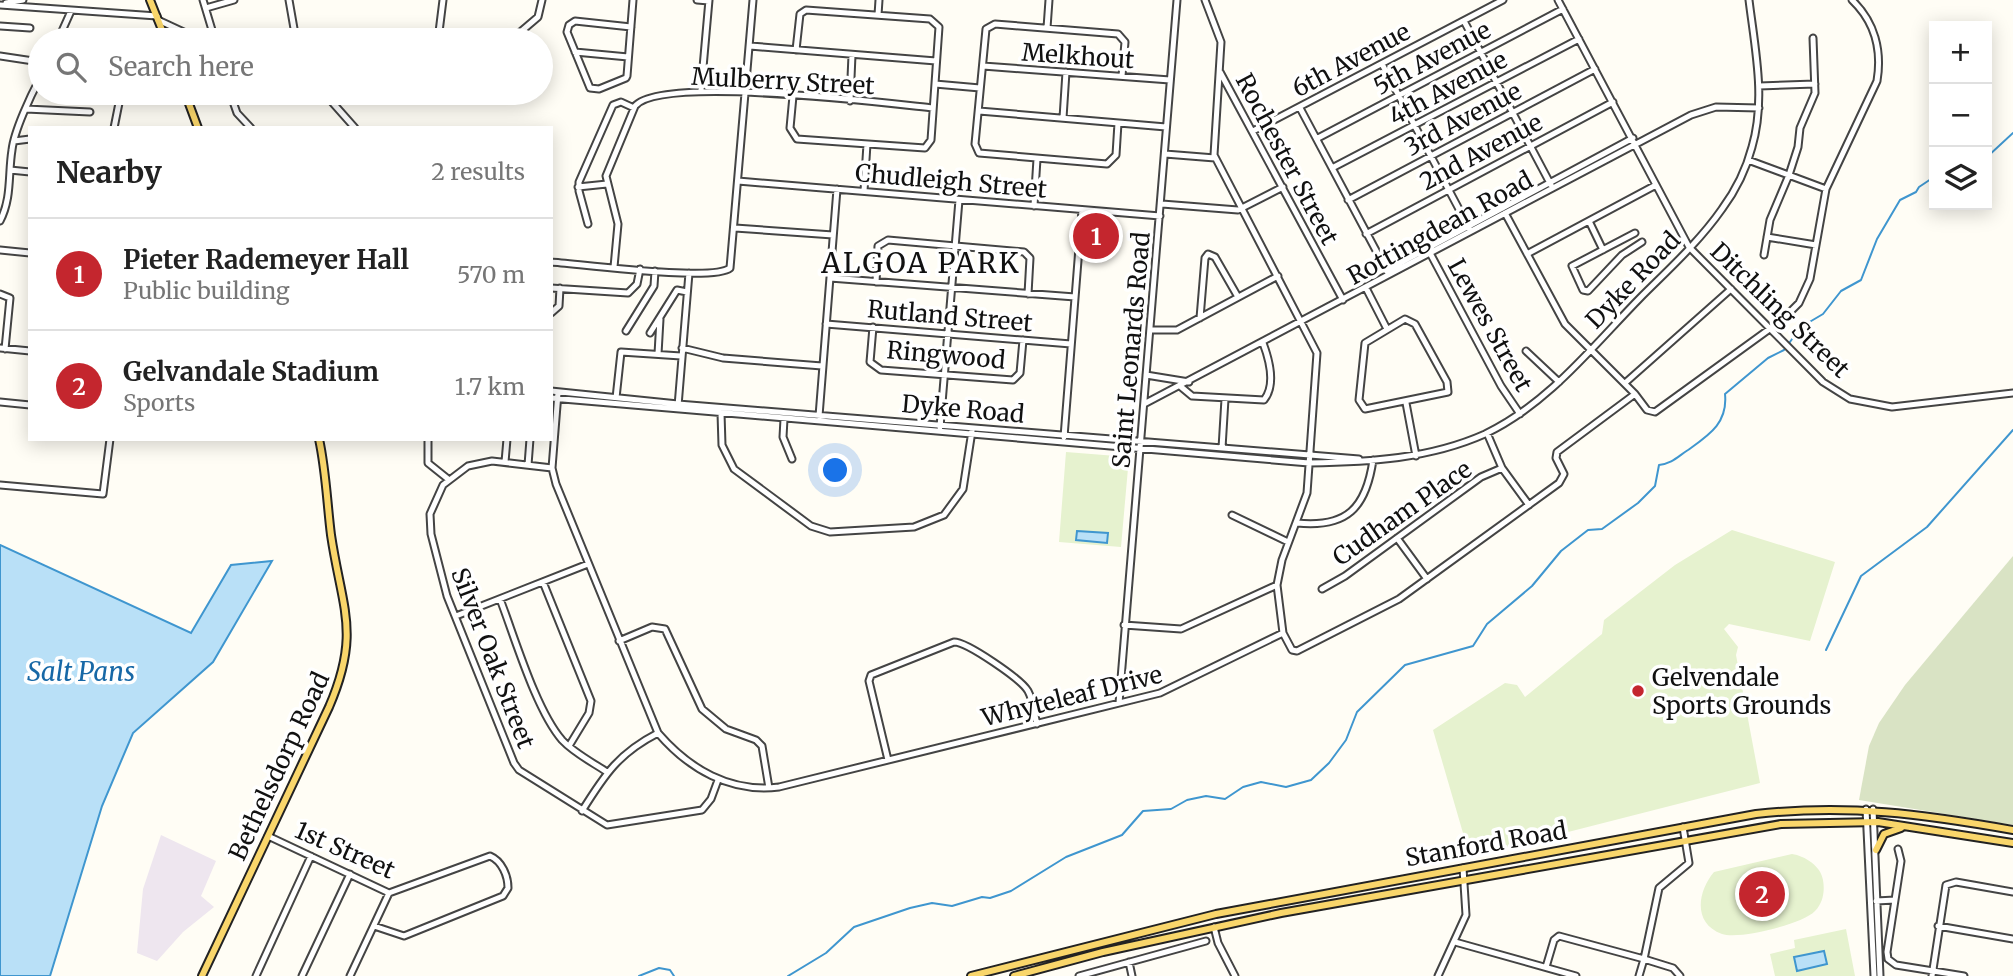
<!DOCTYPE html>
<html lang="en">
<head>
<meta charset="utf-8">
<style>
	body { margin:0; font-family:Merriweather,serif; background:#f2f2f2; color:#222 }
	.controls { position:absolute; right:21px; top:21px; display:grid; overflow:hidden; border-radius:0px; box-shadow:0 4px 18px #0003 }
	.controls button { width:63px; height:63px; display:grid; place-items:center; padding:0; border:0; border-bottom:2px solid #e0e0e0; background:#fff; color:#222; font:35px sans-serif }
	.you { position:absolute; left:836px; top:471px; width:24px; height:24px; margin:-18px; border:5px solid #fff; border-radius:50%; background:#1a73e8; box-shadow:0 0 0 10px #1a73e833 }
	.badge { display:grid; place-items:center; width:46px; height:46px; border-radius:50%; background:#c4262e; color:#fff; font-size:23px; font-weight:700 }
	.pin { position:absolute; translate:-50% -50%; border:4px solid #fff; box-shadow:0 2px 7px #0006 }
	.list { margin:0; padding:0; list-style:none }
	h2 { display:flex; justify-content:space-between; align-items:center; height:91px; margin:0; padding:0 28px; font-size:30px }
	h2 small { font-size:23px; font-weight:400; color:#767676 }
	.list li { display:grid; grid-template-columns:46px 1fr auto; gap:21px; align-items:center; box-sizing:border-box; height:112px; padding:0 28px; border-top:2px solid #e0e0e0 }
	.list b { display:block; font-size:26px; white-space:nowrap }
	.list p { margin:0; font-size:23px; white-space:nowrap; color:#767676 }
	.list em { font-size:23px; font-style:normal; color:#767676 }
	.icon { flex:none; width:38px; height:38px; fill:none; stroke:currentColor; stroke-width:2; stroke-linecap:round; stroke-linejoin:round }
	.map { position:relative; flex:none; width:2013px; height:976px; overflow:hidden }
	.search { position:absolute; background:#fff; box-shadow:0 4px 18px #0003; left:28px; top:28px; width:525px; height:77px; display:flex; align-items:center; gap:18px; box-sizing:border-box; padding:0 24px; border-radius:38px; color:#767676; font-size:26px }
	.panel { position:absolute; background:#fff; box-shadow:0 4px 18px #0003; left:28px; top:126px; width:525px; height:315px; border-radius:0px }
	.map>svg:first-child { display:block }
	.industrial { fill:#eee6ef }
	.cemetery { fill:#d9e3c4 }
	.pitch { fill:#e6f2cf }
	.water { fill:#b9e0f7; stroke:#3f96cf; stroke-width:2 }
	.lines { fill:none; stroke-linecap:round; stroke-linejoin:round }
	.stream { stroke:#3f96cf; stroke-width:2 }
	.minor-casing { stroke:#444; stroke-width:9 }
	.major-casing { stroke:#222; stroke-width:10 }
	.minor { stroke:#fff; stroke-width:5 }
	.major { stroke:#f9d66b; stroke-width:6 }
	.poi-dot { fill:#c4262e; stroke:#fff; stroke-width:2.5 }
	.labels { text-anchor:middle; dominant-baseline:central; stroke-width:7; stroke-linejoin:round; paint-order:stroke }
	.street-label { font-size:24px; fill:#111; stroke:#fff }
	.poi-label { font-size:24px; fill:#111; stroke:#fff; text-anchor:start }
	.water-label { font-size:26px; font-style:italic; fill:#1768a6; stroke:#fff }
	.quarter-label { font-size:28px; letter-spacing:2px; fill:#111; stroke:#fff }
</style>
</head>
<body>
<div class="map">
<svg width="2013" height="976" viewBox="0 0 2013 976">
	<rect width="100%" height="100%" fill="#fffdf5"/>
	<path class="industrial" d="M161,835L216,861L201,896L214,907L183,932L157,961L137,953L143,889Z"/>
	<path class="cemetery" d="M2013,556V825L1859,800L1869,746L1879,723L1905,685Z"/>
	<path class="pitch" d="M1066,452L1129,457L1121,547L1059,542Z
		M1732,530L1835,562L1810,641L1729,624L1724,629L1738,647L1736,655L1760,783L1470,857L1433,730L1505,683L1517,685L1525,697L1602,634L1604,620L1675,565Z
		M1792,854C1805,856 1821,866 1823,880C1825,891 1823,903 1815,911C1803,924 1739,940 1722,934C1692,923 1698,891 1714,872Z
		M1846,929L1855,976H1775L1770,954L1795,948L1794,940Z"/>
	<path class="water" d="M1077,531L1108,533L1107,543L1076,540Z
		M0,545L191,633L231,565L272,561L213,662L133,733L102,806L50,976H0Z
		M1824,951L1827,964L1797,971L1794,957Z"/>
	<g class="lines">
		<path class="stream" d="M1987,157L2013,133
			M1826,650L1861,576L1927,527L2013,430
			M639,976L659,968L670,970L674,976
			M788,976L826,953L854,927L910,908L932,903L952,906L982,897L990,898L1011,891L1066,857L1122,835L1143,811L1171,809L1187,800L1206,796L1225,799L1243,787L1261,782L1286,787L1311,780L1329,763L1346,740L1357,712L1405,665L1473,646L1487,624L1532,586L1561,551L1588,530L1602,529L1638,503L1655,486L1659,465C1673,463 1677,457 1688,450C1709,435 1728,423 1725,394L1768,358L1784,350L1801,327L1823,314L1841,291L1861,280L1877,239L1900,200L1916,192L1919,187L1934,177"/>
		<defs>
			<path id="minor" d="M203,0L215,40
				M289,0L296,40
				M697,0L709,1
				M1205,0L1221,42L1214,155L1317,353L1307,493L1282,560L1277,585L1283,633
				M1558,0L1689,247L1823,382L1850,399L1892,407L2013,393
				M6,3L23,0
				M0,5L157,16
				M206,8L234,0
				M878,15L879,0
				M158,20L201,40
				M1464,21L1551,185
				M0,26L30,28
				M631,27L575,21L569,25L567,32L590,88L599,89L626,78L627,76L633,0
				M1047,28L1049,0
				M58,40L71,11
				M219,40L244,33
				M438,40L443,0
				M511,40L538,17L542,0
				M750,46L936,61
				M575,52L628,57
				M0,56L40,62
				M1382,64L1469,228
				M983,66L1170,80
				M1220,72L1343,300
				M935,84L980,88
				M1759,86L1815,84
				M701,90L709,0
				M230,93L237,113L251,128
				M324,93L355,128
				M793,96L790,128L797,139L925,148L931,140L939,27L930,19L806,10L800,14L796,50
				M232,100L256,93
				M850,101L852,55
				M1300,108L1388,273
				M26,109L90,112
				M979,111L1166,127
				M1063,118L1066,72
				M1118,123L1116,155L1107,164L979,153L975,144L986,29L995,24L1118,34L1125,42L1122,76
				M114,128L121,93
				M1253,131L1503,0
				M1318,138L1563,9
				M14,141L30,139
				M1165,154L1215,158
				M1748,160L1826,189
				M1332,168L1579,39
				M10,170L30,172
				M738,181L1160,216
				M578,187L607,184
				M864,191L867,144
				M1348,200L1595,69
				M1162,204L1238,210L1283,187
				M1034,206L1037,159
				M1505,213L1565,324L1635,394
				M0,221C12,198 8,174 12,150C14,131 31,95 40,78
				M1589,221L1603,250
				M588,224L579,191V182L613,105L621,102L634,108
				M735,228L833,235
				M1635,233L1572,266L1583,290L1588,291L1622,255L1642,242
				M1366,234L1613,102
				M1767,237L1816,245
				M0,250L30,253
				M1430,253L1501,386L1520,414
				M1527,254L1656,185
				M1764,255L1770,220L1789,175L1798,147L1800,128L1815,93L1813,38
				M551,262C580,264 714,282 730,268L753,0
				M614,267L618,224L606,176L635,106C661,75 885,103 933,108
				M1387,270L1633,138
				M830,278L1075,297
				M876,282L878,246L888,240L1024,252L1030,258L1028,294
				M551,288L628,293L637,284L640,269
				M1366,288L1387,329
				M0,294L10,298L5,349
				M551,313L559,306L560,288
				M1200,318L1205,258L1208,254L1215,257L1238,297
				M1405,319L1415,324L1447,382L1448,392L1365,409L1359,400L1365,343Z
				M826,324L1071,344
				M873,327L870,362L881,370L1013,380L1020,373L1023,340
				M1150,330H1177L1278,276
				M626,331L654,286L655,271
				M650,333L677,290L687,292
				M0,348L30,351
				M682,348L723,358L822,366
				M1526,351L1559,382
				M658,354L660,319
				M1146,375L1189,382
				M1625,383L1731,289
				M1180,386L1192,396L1264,400C1276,385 1269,359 1263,343
				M551,391L678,404L1359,459
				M558,393L552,468L556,484L658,733C689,769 730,793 779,787L1160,693L1283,633L1292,650L1297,651L1399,599L1559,483L1564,474L1556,458L1557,452L1635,394L1647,410L1655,412L1782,320L1799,303L1810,279L1826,189L1877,81C1882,51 1875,22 1852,0
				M551,398L1309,463C1369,462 1429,459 1485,434C1548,404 1592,347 1640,298C1668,270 1699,242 1722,209C1736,190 1746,170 1752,147C1766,99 1755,49 1749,0
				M616,398L621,352L681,356
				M0,402L30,405
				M1406,403L1416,456
				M1144,404L1691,115L1716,107L1759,108
				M678,406L689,273
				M721,413L722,445L734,469L811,526L830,532L914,527L944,515L963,489L972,431
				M819,416L837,189
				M784,419L783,437L792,459
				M940,427L959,200
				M1487,433L1502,468L1529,505
				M1064,437L1082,210
				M428,439V463L448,479
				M1222,448L1225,399
				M505,462L507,439
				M528,465L530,439
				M552,468L492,461L468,466L443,485L430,514L431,534L447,596L514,763L519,770L607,825L702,810L711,799L718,780
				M0,485L103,494L110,439
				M1232,515L1288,542
				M1297,523C1347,528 1366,508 1373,460
				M1397,538L1427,579
				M543,582L591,701L589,713L569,746
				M1322,589L1345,576L1481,477L1502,468
				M500,599C515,638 536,710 562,740C574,753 592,762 607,772
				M456,616L588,564
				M1124,625L1181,629L1277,585
				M619,641L652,627L665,629L702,709L726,729L756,740L762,746L769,788
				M1119,703L1177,0
				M888,760L869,681L871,675L954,642C967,642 1021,679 1028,691C1033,700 1034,713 1037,724
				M1866,809L1874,976
				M1873,809L1880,976
				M582,811C605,774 619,753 658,733
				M268,836L389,893L490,856C502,861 508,876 508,888L503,896L404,936L374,926
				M1898,849L1901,861L1887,952L1888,959L1896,965L1964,976
				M1876,901L1895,900
				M1938,926L2013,939
				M1214,927L1218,943L1235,976
				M1455,942L1576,976
				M1129,962L1132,976
				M1546,967L1554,940L1559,936L1644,959L1639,976
				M256,976L311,856
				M302,976L350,874
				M350,976L389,893
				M1079,976L1206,941
				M1438,976L1466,915L1463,868
				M1680,976L1673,968L1644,959L1659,888L1689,863L1683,827
				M1932,976L1946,885L1956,882L2013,892"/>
			<path id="major" d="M150,0L166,40
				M185,93L198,128
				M1876,850L1884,834L1901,828
				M202,976L329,707C361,633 342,609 331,535C327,503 326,471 319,439
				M971,976L1216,914L1756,814C1849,804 1922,814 2013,830
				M1014,976L1103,952L1281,913L1781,824L1878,822L2013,843"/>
		</defs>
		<use href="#minor" class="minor-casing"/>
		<use href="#major" class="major-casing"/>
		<use href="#minor" class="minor"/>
		<use href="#major" class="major"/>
	</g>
	<circle class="poi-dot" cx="1638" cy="691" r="7"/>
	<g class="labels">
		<g class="street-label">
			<text transform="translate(1078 56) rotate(4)">Melkhout</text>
			<text transform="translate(1432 58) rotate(-28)">5th Avenue</text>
			<text transform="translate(1351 60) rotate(-28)">6th Avenue</text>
			<text transform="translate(783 81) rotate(3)">Mulberry Street</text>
			<text transform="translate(1448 88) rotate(-28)">4th Avenue</text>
			<text transform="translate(1463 119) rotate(-28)">3rd Avenue</text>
			<text transform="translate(1481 152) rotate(-28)">2nd Avenue</text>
			<text transform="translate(1287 159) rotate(62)">Rochester Street</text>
			<text transform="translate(951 181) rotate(5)">Chudleigh Street</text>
			<text transform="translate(1440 228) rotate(-29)">Rottingdean Road</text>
			<text transform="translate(1633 280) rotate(-46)">Dyke Road</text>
			<text transform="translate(1780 310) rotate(44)">Ditchling Street</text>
			<text transform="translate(950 316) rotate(5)">Rutland Street</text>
			<text transform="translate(1490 325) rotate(61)">Lewes Street</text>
			<text transform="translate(1131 350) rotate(-85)">Saint Leonards Road</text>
			<text transform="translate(946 355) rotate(5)">Ringwood</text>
			<text transform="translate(963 409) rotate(5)">Dyke Road</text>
			<text transform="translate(1402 513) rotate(-35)">Cudham Place</text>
			<text transform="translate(493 658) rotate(69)">Silver Oak Street</text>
			<text transform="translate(1072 696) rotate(-14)">Whyteleaf Drive</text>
			<text transform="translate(279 766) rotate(-65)">Bethelsdorp Road</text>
			<text transform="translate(1486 844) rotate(-10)">Stanford Road</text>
			<text transform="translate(345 850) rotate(24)">1st Street</text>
		</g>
		<g class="poi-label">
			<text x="1652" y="677">Gelvendale<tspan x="1652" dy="28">Sports Grounds</tspan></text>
		</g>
		<g class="water-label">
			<text x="81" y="671">Salt Pans</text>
		</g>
		<g class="quarter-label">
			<text x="921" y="263">ALGOA PARK</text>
		</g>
	</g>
</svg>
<div class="controls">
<button>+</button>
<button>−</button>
<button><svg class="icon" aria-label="layers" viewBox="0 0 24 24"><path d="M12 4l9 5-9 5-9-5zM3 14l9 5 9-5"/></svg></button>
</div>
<div class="you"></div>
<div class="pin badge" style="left:1096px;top:236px">1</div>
<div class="pin badge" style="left:1762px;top:894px">2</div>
<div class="search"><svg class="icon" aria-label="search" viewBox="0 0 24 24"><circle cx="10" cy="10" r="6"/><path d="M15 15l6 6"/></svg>Search here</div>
<section class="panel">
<h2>Nearby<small>2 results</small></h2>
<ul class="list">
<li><span class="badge">1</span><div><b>Pieter Rademeyer Hall</b><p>Public building</p></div><em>570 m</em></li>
<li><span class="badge">2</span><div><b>Gelvandale Stadium</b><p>Sports</p></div><em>1.7 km</em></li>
</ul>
</section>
</div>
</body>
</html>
